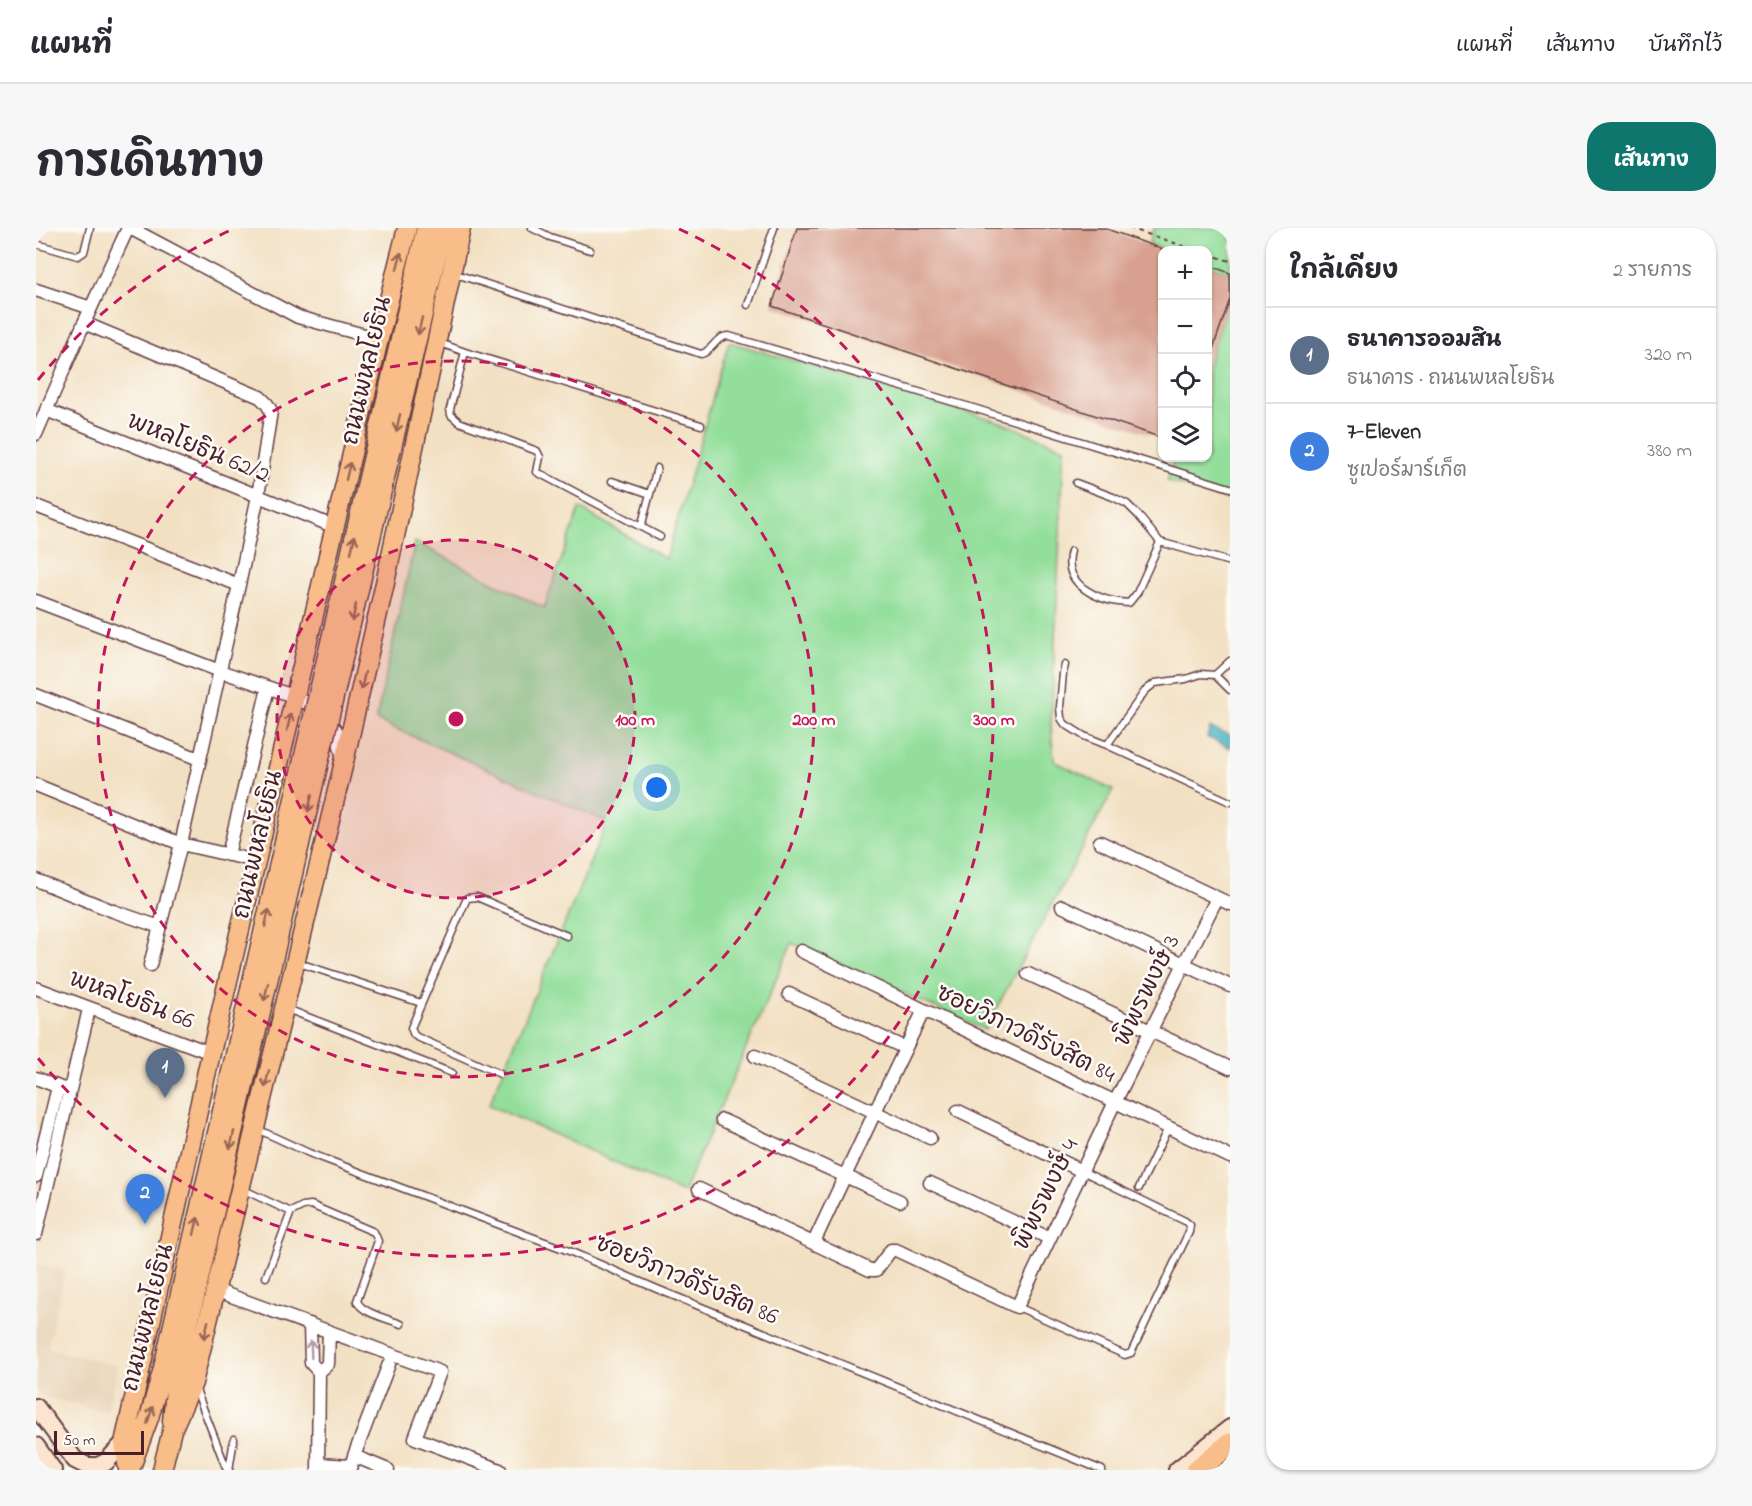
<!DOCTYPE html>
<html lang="th">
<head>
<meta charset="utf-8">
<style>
	body { margin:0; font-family:"Indie Flower","Playpen Sans Thai",sans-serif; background:#f7f7f7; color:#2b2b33 }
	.controls { position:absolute; right:18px; top:18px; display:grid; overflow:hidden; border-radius:12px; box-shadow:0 2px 4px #0004 }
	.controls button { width:54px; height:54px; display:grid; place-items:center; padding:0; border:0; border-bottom:2px solid #e1e1e2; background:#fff; color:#2b2b33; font:30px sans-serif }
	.scale { position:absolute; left:18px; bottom:15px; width:90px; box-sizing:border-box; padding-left:6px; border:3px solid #4a1f2b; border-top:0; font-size:16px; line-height:21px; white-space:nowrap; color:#4a1f2b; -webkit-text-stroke:4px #fdfcf7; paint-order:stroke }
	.you { position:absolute; left:621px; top:560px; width:21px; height:21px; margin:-15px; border:4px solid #fff; border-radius:50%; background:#1a73e8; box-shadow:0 0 0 9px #1a73e833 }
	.badge { display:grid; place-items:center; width:39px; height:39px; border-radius:50%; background:#0f766e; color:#fff; font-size:20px; font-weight:700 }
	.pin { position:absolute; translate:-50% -50px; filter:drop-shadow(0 2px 3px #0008) }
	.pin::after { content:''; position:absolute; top:32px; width:21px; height:18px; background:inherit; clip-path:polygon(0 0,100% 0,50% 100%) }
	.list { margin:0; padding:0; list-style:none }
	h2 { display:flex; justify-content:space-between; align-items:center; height:78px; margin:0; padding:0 24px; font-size:26px }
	h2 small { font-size:20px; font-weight:400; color:#7c7c81 }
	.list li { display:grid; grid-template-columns:39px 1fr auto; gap:18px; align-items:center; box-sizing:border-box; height:96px; padding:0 24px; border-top:2px solid #e1e1e2 }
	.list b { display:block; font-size:22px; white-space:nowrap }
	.list p { margin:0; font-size:20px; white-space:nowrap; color:#7c7c81 }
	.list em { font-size:20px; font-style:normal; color:#7c7c81 }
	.icon { flex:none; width:33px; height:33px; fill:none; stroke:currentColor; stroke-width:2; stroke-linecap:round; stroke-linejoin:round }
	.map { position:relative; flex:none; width:1194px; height:1242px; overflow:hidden; border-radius:24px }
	header { display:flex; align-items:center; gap:36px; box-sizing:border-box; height:84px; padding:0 30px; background:#fff; border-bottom:2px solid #e1e1e2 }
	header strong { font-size:28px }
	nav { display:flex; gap:33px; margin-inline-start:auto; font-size:21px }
	.intro { display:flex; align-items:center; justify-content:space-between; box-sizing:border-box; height:144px; padding:0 36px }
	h1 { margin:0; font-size:42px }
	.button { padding:15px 27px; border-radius:24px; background:#0f766e; color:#fff; font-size:21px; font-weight:700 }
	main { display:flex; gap:36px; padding:0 36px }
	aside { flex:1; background:#fff; border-radius:24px; box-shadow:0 2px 4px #0004 }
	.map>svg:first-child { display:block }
	.built { fill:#e6d1b4 }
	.green { fill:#92de9a; stroke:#6e7e62; stroke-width:1.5 }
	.water { fill:#45b3c0; stroke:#486976; stroke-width:1.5 }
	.building { fill:#d8a08f }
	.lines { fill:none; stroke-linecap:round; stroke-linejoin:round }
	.lane-casing { stroke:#633c42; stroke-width:9 }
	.street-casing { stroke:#633c42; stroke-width:15 }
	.secondary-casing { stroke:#633c42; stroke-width:20 }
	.primary-casing { stroke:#633c42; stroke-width:21 }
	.highway-casing { stroke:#633c42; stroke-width:24 }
	.path { stroke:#633c42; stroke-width:2; stroke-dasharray:4.5 4.5; stroke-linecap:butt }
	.lane { stroke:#fff; stroke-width:6 }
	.street { stroke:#fff; stroke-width:12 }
	.secondary { stroke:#fce5d0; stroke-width:16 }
	.primary { stroke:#f8bd89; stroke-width:18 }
	.highway { stroke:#f8bd89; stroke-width:21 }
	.primary-bridge-casing { stroke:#633c42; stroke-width:21; stroke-linecap:butt }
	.primary-bridge { stroke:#f8bd89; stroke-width:18 }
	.oneway { stroke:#986655 }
	.oneway2 { stroke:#ae9aa0 }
	.ring { fill:none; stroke:#c2185b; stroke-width:3; stroke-dasharray:10 8 }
	.labels { text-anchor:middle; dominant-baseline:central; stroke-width:5; stroke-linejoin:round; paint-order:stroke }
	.street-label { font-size:24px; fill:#4a1f2b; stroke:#fdfcf7 }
	.centre { fill:#c2185b; stroke:#fdfcf7; stroke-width:3 }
	.ring-label { font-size:18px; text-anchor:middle; font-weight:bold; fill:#c2185b; stroke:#fdfcf7; stroke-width:5; stroke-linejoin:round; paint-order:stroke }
</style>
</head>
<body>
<header>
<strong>แผนที่</strong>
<nav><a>แผนที่</a><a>เส้นทาง</a><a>บันทึกไว้</a></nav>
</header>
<div class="intro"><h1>การเดินทาง</h1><a class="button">เส้นทาง</a></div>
<main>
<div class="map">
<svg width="1194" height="1242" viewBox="0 0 1194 1242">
	<rect width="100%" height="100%" fill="#fdfcf7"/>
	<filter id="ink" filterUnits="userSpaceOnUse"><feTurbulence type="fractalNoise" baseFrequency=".0167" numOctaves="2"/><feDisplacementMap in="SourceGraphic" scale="12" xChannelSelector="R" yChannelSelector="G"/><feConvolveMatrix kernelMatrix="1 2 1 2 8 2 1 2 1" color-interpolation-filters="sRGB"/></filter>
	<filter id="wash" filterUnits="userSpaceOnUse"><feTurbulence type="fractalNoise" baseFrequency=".008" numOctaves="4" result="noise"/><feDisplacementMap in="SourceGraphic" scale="24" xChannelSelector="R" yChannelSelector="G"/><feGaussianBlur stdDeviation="1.35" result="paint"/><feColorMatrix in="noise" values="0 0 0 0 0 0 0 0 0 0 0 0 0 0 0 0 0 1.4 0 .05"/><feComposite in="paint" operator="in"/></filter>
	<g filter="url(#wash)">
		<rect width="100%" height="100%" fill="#f2e0c2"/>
		<path class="built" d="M0,1036L29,1043L12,1120L82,1138L71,1184L5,1168L0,1161Z"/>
		<path class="green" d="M1118,0H1194V45L1172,37V22H1131L1113,16Z
			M1194,71V272L1131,253L1139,230H1172V136Z
			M693,114L965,194L1028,220L1015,497L1018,533L1077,562L949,802L756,715L647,965L453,877L571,594L340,492L379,314L508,380L544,280L630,331Z"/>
		<path class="water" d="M1174,500L1194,507V520L1171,509Z"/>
		<g id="blocks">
			<path class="building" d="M761,0H1068L1126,21V210L736,78Z
				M1172,37L1194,45V71L1173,132H1172Z"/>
		</g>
	</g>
	<g filter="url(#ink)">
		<use href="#blocks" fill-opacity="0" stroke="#633c42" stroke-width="1.5"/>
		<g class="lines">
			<defs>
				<path id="lane" d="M496,0L514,9L554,22
					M0,16L42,28L48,24L54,0
					M417,45L665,126C677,123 679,108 693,108L934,179L1194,260
					M712,77L738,0
					M404,115L429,124L414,181L415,187L423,194L501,223L504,229L501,244L624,309
					M429,124L665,197
					M576,253L614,266
					M1040,255L1077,269L1091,276L1102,287L1124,314L1194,334
					M605,299L621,240
					M1035,323C1025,358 1065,374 1093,375L1101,365L1124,314
					M1194,433L1179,447L1194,462
					M1029,437L1027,445L1024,479L1025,490L1029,496L1048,508L1071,517L1194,574
					M1071,517L1109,463L1119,455L1150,451L1165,446L1179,447
					M263,735L385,775
					M251,781L416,845
					M464,846L381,809L378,807L375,800L431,670L441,669L531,708
					M221,901L273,925L533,1023L621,1061L1066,1242
					M1103,960L1132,900
					M206,961L255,984L267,978L275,977L338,1004L342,1013L321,1073C325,1085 353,1091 365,1096
					M230,1049L255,984
					M982,1079L1089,1127L1095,1125L1153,1004L1154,997L1149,993L1046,943
					M160,1162L191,1242
					M193,1242L198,1211"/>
				<path id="street" d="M94,0L262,89L343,111
					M0,62L55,80
					M48,95L224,169L231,176L235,183L222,268L203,357L145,616L114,737
					M10,182L299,299
					M0,206L48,95L92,0
					M0,278L203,357
					M0,373L184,443L257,468L280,480L300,502L307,530
					M0,467L163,531
					M0,557L145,616L220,633
					M1064,614L1194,676
					M192,627L232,460
					M0,652L77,683L124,699
					M1026,678L1194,758
					M765,723L1194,929
					M992,746L1194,840
					M0,760L175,825
					M753,766L869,820
					M719,828L894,910
					M0,850L30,862
					M922,883L1046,943
					M686,892L864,973
					M0,948L22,859
					M894,955L1013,1010
					M663,961L834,1042H840L855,1022H860L981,1079L1079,874L1181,670
					M0,1006L53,781
					M778,1014L846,869L888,782
					M179,1062L404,1144L379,1210L464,1242
					M274,1096L275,1135L283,1144L282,1242
					M283,1144L292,1136L293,1103
					M318,1228L353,1136
					M282,1236L315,1238L318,1228L352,1242"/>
				<path id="secondary" d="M0,1179L39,1232L51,1238H62L70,1234L88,1215
					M0,1218L17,1242
					M1141,1242L1194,1200"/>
				<path id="primary" d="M359,133L390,0
					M375,138L407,0
					M136,1193L140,1151L218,814
					M92,1242L88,1215L175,825L343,111L371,0
					M94,1242L113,1190L126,1144L203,809
					M126,1242L136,1202L157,1155L308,534L349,355L425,0"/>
				<path id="highway" d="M1161,1242L1194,1216"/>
			</defs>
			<use href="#lane" class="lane-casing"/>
			<use href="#street" class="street-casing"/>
			<use href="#secondary" class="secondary-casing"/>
			<use href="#primary" class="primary-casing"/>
			<use href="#highway" class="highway-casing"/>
			<path class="path" d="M1093,0L1160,22
				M1172,26L1194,33"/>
			<use href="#lane" class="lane"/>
			<use href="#street" class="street"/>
			<use href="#secondary" class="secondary"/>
			<use href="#primary" class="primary"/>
			<use href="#highway" class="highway"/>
			<defs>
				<path id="primary-bridge" d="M203,809L359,133
					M218,814L375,138"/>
			</defs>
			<use href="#primary-bridge" class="primary-bridge-casing"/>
			<use href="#primary-bridge" class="primary-bridge"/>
		</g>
		<defs><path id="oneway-shaft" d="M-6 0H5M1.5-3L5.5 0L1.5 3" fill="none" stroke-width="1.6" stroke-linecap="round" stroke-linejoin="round" transform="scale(1.5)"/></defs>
		<g class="oneway">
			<use href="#oneway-shaft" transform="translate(363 33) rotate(-76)"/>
			<use href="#oneway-shaft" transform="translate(384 98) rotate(103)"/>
			<use href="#oneway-shaft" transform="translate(362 195) rotate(103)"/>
			<use href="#oneway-shaft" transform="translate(312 243) rotate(-77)"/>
			<use href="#oneway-shaft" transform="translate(317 316) rotate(-77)"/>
			<use href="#oneway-shaft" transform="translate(318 385) rotate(103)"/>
			<use href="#oneway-shaft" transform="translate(327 453) rotate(103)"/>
			<use href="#oneway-shaft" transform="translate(253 494) rotate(-77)"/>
			<use href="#oneway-shaft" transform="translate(274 575) rotate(103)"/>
			<use href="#oneway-shaft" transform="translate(231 690) rotate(-77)"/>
			<use href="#oneway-shaft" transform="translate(230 764) rotate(103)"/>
			<use href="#oneway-shaft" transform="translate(231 851) rotate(104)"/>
			<use href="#oneway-shaft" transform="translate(196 912) rotate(103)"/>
			<use href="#oneway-shaft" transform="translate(160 998) rotate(-77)"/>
			<use href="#oneway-shaft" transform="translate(170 1102) rotate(104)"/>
			<use href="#oneway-shaft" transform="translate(114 1187) rotate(-72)"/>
		</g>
		<use class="oneway2" href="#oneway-shaft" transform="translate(275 1121) rotate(-92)"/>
	</g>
	<circle cx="420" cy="491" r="179" fill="#c2185b" fill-opacity=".12"/>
	<g class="ring">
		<circle cx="420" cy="491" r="179"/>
		<circle cx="420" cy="491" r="358"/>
		<path d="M2 152A538 538 0 0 1 197 1M643 1A538 538 0 1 1 2 830"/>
	</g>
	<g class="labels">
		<g class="street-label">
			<text transform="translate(332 143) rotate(-77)">ถนนพหลโยธิน</text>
			<text transform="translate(162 221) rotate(22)">พหลโยธิน 62/2</text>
			<text transform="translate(223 617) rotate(-77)">ถนนพหลโยธิน</text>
			<text transform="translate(1112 763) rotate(-64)">พิพรพงษ์ 3</text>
			<text transform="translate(95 773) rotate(20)">พหลโยธิน 66</text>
			<text transform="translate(989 807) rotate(26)">ซอยวิภาวดีรังสิต 84</text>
			<text transform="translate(1011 967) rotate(-64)">พิพรพงษ์ 4</text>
			<text transform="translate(650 1053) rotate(23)">ซอยวิภาวดีรังสิต 86</text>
			<text transform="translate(113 1090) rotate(-76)">ถนนพหลโยธิน</text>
		</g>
	</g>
	<circle cx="420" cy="491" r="9" class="centre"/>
	<g class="ring-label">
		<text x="599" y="497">100 m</text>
		<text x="778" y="497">200 m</text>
		<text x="958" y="497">300 m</text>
	</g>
</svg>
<div class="controls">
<button>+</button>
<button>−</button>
<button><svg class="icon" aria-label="locate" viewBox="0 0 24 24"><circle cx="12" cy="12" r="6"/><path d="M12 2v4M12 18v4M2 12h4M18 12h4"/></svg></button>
<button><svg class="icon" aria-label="layers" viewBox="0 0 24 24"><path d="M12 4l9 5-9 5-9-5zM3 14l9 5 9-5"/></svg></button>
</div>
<div class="scale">50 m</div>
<div class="you"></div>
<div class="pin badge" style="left:129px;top:870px;background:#5c6f8a">1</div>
<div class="pin badge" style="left:109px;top:996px;background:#3f7fe0">2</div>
</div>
<aside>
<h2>ใกล้เคียง<small>2 รายการ</small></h2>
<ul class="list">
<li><span class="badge" style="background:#5c6f8a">1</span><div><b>ธนาคารออมสิน</b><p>ธนาคาร · ถนนพหลโยธิน</p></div><em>320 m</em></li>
<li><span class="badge" style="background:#3f7fe0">2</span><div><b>7-Eleven</b><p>ซูเปอร์มาร์เก็ต</p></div><em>380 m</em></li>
</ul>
</aside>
</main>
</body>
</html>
